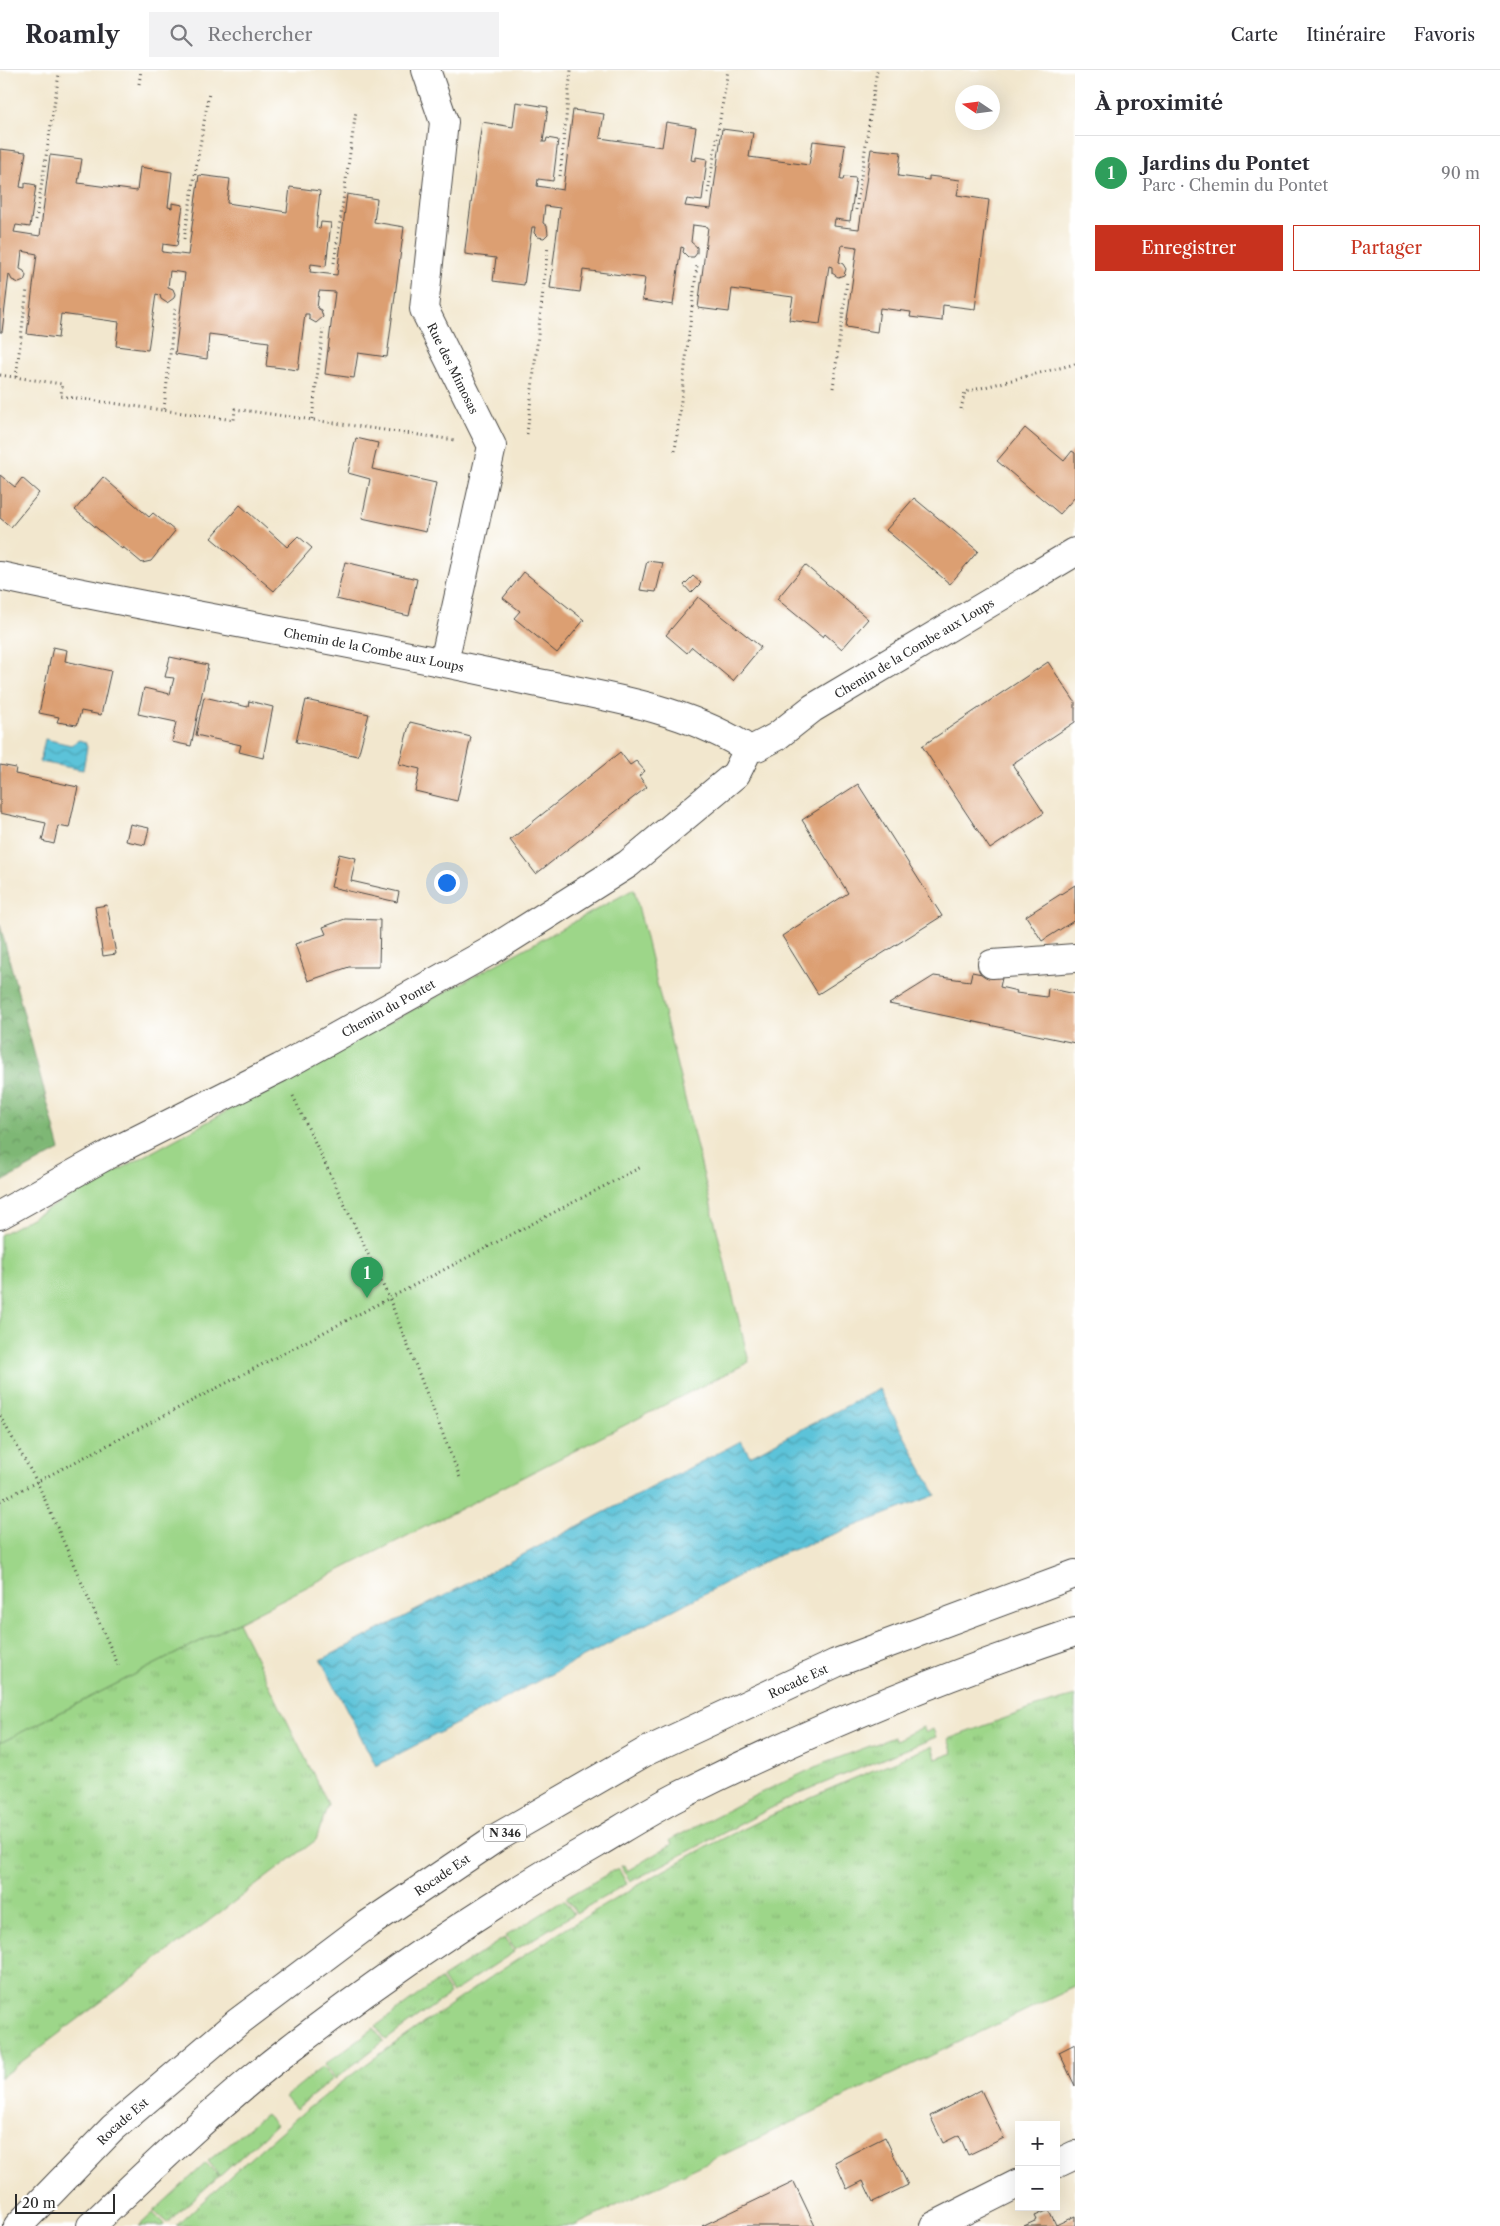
<!DOCTYPE html>
<html lang="fr">
<head>
<meta charset="utf-8">
<style>
	body { margin:0; font-family:"Libre Caslon Text",serif; background:#f2f2f3; color:#2b2b33 }
	.controls { position:absolute; right:15px; bottom:15px; display:grid; overflow:hidden; border-radius:0px; box-shadow:0 5px 20px #0002 }
	.controls button { width:45px; height:45px; display:grid; place-items:center; padding:0; border:0; border-bottom:1px solid #e1e1e2; background:#fff; color:#2b2b33; font:25px sans-serif }
	.compass { position:absolute; left:955px; top:15px; width:45px; height:45px; border-radius:50%; background:#fff; box-shadow:0 5px 20px #0002; rotate:283deg }
	.scale { position:absolute; left:15px; bottom:12px; width:100px; box-sizing:border-box; padding-left:5px; border:2px solid #2b2b2b; border-top:0; font-size:14px; line-height:18px; white-space:nowrap; color:#2b2b2b; -webkit-text-stroke:4px #fff; paint-order:stroke }
	.you { position:absolute; left:446px; top:812px; width:18px; height:18px; margin:-12px; border:4px solid #fff; border-radius:50%; background:#1a73e8; box-shadow:0 0 0 8px #1a73e833 }
	.badge { display:grid; place-items:center; width:32px; height:32px; border-radius:50%; background:#c8321e; color:#fff; font-size:16px; font-weight:700 }
	.pin { position:absolute; translate:-50% -41px; filter:drop-shadow(0 1px 2px #0008) }
	.pin::after { content:''; position:absolute; top:26px; width:18px; height:15px; background:inherit; clip-path:polygon(0 0,100% 0,50% 100%) }
	.list { margin:0; padding:0; list-style:none }
	h2 { display:flex; justify-content:space-between; align-items:center; height:65px; margin:0; padding:0 20px; font-size:21px }
	h2 small { font-size:16px; font-weight:400; color:#7c7c81 }
	.list li { display:grid; grid-template-columns:32px 1fr auto; gap:15px; align-items:center; box-sizing:border-box; height:75px; padding:0 20px; border-top:1px solid #e1e1e2 }
	.list b { display:block; font-size:19px; white-space:nowrap }
	.list p { margin:0; font-size:16px; white-space:nowrap; color:#7c7c81 }
	.list em { font-size:16px; font-style:normal; color:#7c7c81 }
	.actions { display:flex; gap:10px; padding:15px 20px }
	.actions a { flex:1; padding:11px 0; border:1px solid #c8321e; border-radius:0px; text-align:center; font-size:18px; color:#c8321e }
	.actions .main { background:#c8321e; color:#fff }
	.icon { flex:none; width:28px; height:28px; fill:none; stroke:currentColor; stroke-width:2; stroke-linecap:round; stroke-linejoin:round }
	.map { position:relative; flex:none; width:1075px; height:2156px; overflow:hidden }
	header { display:flex; align-items:center; gap:30px; box-sizing:border-box; height:70px; padding:0 25px; background:#fff; border-bottom:1px solid #e1e1e2 }
	header strong { font-size:24px }
	nav { display:flex; gap:28px; margin-inline-start:auto; font-size:18px }
	.search { width:350px; height:45px; background:#f2f2f3; display:flex; align-items:center; gap:12px; box-sizing:border-box; padding:0 18px; border-radius:0px; color:#7c7c81; font-size:19px }
	main { display:flex }
	aside { flex:1; background:#fff }
	.map>svg:first-child { display:block }
	.grass { fill:url(#grass-tufts); stroke:#64805a }
	.forest { fill:url(#forest-crowns); stroke:#547150 }
	.garden { fill:#9dd689; stroke:#64805a }
	.water { fill:url(#water-waves); stroke:#447782 }
	.building { fill:#dc9f72 }
	.lines { fill:none; stroke-linecap:round; stroke-linejoin:round }
	.minor-casing { stroke:#494743; stroke-width:30 }
	.highway-casing { stroke:#494743; stroke-width:30 }
	.path { stroke:#494743; stroke-width:3; stroke-dasharray:1 4; stroke-linecap:butt }
	.minor { stroke:#fff; stroke-width:28 }
	.highway { stroke:#fff; stroke-width:28 }
	.labels { text-anchor:middle; dominant-baseline:central; stroke-width:5; stroke-linejoin:round; paint-order:stroke }
	.shield { fill:#fff; stroke:#6b6b6b; stroke-width:1 }
	.shield-label { font-size:11px; font-weight:bold; fill:#2b2b2b }
	.street-label { font-size:12px; fill:#2b2b2b; stroke:#fff }
</style>
</head>
<body>
<header>
<strong>Roamly</strong>
<div class="search"><svg class="icon" aria-label="search" viewBox="0 0 24 24"><circle cx="10" cy="10" r="6"/><path d="M15 15l6 6"/></svg>Rechercher</div>
<nav><a>Carte</a><a>Itinéraire</a><a>Favoris</a></nav>
</header>
<main>
<div class="map">
<svg width="1075" height="2156" viewBox="0 0 1075 2156">
	<defs>
		<pattern id="grass-tufts" width="24" height="20" patternUnits="userSpaceOnUse" patternTransform="scale(1.25)"><rect width="24" height="20" fill="#9dd689"/><path d="M3 7l-1-3M5 7V3M7 7l1-3M15 17l-1-3M17 17v-4M19 17l1-3" fill="none" stroke="#87b876"/></pattern>
		<pattern id="forest-crowns" width="20" height="18" patternUnits="userSpaceOnUse" patternTransform="scale(1.25)"><rect width="20" height="18" fill="#7eb775"/><path d="M2 6a3 3 0 1 1 6 0M12 15a3 3 0 1 1 6 0" fill="none" stroke="#679560"/></pattern>
		<pattern id="water-waves" width="16" height="10" patternUnits="userSpaceOnUse" patternTransform="scale(1.25)"><rect width="16" height="10" fill="#5cc3d9"/><path d="M0 5q4-4 8 0t8 0" fill="none" stroke="#4c9fb0"/></pattern>
	</defs>
	<rect width="100%" height="100%" fill="#fff"/>
	<filter id="ink" filterUnits="userSpaceOnUse"><feTurbulence type="fractalNoise" baseFrequency=".02" numOctaves="2"/><feDisplacementMap in="SourceGraphic" scale="10" xChannelSelector="R" yChannelSelector="G"/><feConvolveMatrix kernelMatrix="1 2 1 2 8 2 1 2 1" color-interpolation-filters="sRGB"/></filter>
	<filter id="wash" filterUnits="userSpaceOnUse"><feTurbulence type="fractalNoise" baseFrequency=".0096" numOctaves="4" result="noise"/><feDisplacementMap in="SourceGraphic" scale="20" xChannelSelector="R" yChannelSelector="G"/><feGaussianBlur stdDeviation="1.12" result="paint"/><feColorMatrix in="noise" values="0 0 0 0 0 0 0 0 0 0 0 0 0 0 0 0 0 1.4 0 .05"/><feComposite in="paint" operator="in"/></filter>
	<g filter="url(#wash)">
		<rect width="100%" height="100%" fill="#f2e7ce"/>
		<path class="grass" d="M238,1552L328,1734L316,1770L0,2008V1673Z
			M1075,1626V1917L574,2156H176C215,2120 254,2084 294,2050C337,2014 383,1982 428,1950C515,1889 604,1833 697,1782C773,1742 853,1708 932,1676L936,1689L953,1683L948,1669L1036,1637Z
			M923,1657L926,1663L933,1659L936,1667L800,1723L630,1812L621,1796L624,1795L627,1801L672,1774L670,1770L756,1725L822,1694L894,1667L896,1670Z
			M618,1798L627,1814L576,1843L566,1828Z
			M564,1830L574,1844L515,1880L506,1866Z
			M504,1868L514,1882L452,1923L442,1908Z
			M440,1909L450,1924L386,1970L376,1956Z
			M374,1958L384,1971L335,2009L324,1995Z
			M322,1997L333,2009L296,2039L285,2027Z
			M265,2044L276,2055L220,2106L208,2091Z
			M206,2093L219,2106L167,2153L154,2141Z
			M153,2143L164,2154L163,2156H139Z"/>
		<path class="forest" d="M0,855L60,1080L0,1113Z"/>
		<path class="garden" d="M634,819L749,1292L0,1673V1165Z"/>
		<path class="water" d="M45,669L71,675L79,670L85,672L87,677L83,700L40,692Z
			M879,1319L936,1425L774,1487L376,1696L321,1590L741,1371L750,1386Z"/>
		<g id="blocks">
			<path class="building" d="M516,32L548,37L543,72H546L547,68L558,70L553,111L538,109L537,116L563,120L573,40L604,44L600,68L662,77L666,52L696,57L691,90L696,91V87L707,89L702,131L687,129L685,136L711,139L722,59L753,63L749,87L809,95L813,71L845,75L840,110H843L844,107L856,108L850,151L835,149L834,156L859,159L871,79L901,82L898,106L929,110V106L960,110L957,125L989,130L975,239L943,235L942,251L910,247L911,242L880,238L877,262L846,257L857,177L842,175L839,192L843,194L846,199L844,205L838,207L832,203V197L829,196L820,254L789,250L793,227L732,219L729,242L698,238L708,157L693,155L691,172L697,177V183L694,187H688L683,182L684,178L681,177L673,235L642,230L645,208L583,200L580,222L550,218L560,138L545,136L543,153L547,156L548,164L544,168L538,167L534,163L535,157H532L524,215L493,211L496,188L465,184V179L482,52L513,57Z
				M0,79L26,82L20,117L25,118V113L36,115L30,157L16,155L14,162L40,166L50,85L82,89L78,113L137,121L140,97L172,102L168,137L172,138V133L183,135L177,176L163,174L162,182L188,185L199,105L230,109L227,133L287,142L290,117L320,121L316,158L320,159L321,152L331,153L326,196L311,194L310,202L337,205L347,124L377,129L374,152L404,157L387,287L358,283L354,308L325,304L335,222L319,221L317,238L321,240L323,247L316,253L309,249V244H305L298,300L266,296L269,272L209,264L207,289L175,284L185,203L170,201L168,217L173,219L175,224L174,228L167,233L161,229L160,225L156,224L148,280L116,276L119,252L61,244L58,268L27,264L37,184L22,181L20,199L24,201L26,206L24,211L19,213L12,210L9,204L2,262H0Z
				M1025,358L1064,391L1072,381L1075,383V427L1060,444L997,391Z
				M356,368L378,373L372,399L436,413L426,462L362,448L370,409L348,403Z
				M0,405L15,417L22,408L39,423L11,457L0,448Z
				M103,407L149,447L153,443L175,461L151,491L142,493L123,477L122,479L75,440Z
				M914,428L978,481L950,514L886,460Z
				M240,435L287,477L298,466L312,478L274,521L211,468Z
				M647,491L663,493L656,522L640,520Z
				M345,492L417,509L409,546L336,529Z
				M805,495L868,549L842,579L825,564L823,567L777,529Z
				M524,502L584,550L557,583L514,548L520,541L503,528Z
				M693,506L701,513L691,523L684,515Z
				M698,527L761,577L733,611L692,577L687,583L666,565Z
				M53,577L67,580L65,591L111,601L101,645L81,641L77,655L57,652L59,647L39,643Z
				M170,587L208,595L191,676L172,672L176,652L138,644L144,618L170,624L174,608L165,607Z
				M1048,592L1075,632V652L1012,694L1044,743L990,779L922,676Z
				M204,627L248,637L249,631L273,637L263,688L239,682L241,675L196,665Z
				M306,630L369,644L358,686L296,672Z
				M410,652L471,667L457,731L415,721L420,699L399,694Z
				M620,682L630,695L636,691L645,701L639,706L647,717L536,804L510,770Z
				M0,695L16,698L15,704L78,717L69,758L58,756L54,774L42,771L46,753L0,743Z
				M858,714L942,846L818,924L782,866L848,823L802,750Z
				M130,754L149,758L145,775L126,771Z
				M339,784L356,788L351,811L399,822L397,832L331,817Z
				M1075,815V850L1042,871L1026,846Z
				M107,835L116,884L103,886L95,837Z
				M345,849L380,850L379,897H349L308,911L295,874L326,864L323,857Z
				M972,902L1002,908L1000,917L1017,921L1016,923L1047,927L1048,918L1075,924V973L889,934L934,906L970,911Z
				M1075,1974V2016L1059,1982Z
				M981,2020L1004,2068L968,2085L959,2065L943,2073L930,2046Z
				M885,2067L908,2115L873,2132L863,2111L847,2119L835,2092Z
				M794,2112L815,2156H702Z
				M1049,2140L1056,2155L1075,2146V2156H1024L1037,2150L1035,2146Z"/>
		</g>
	</g>
	<g filter="url(#ink)">
		<use href="#blocks" fill-opacity="0" stroke="#494743" stroke-width="1"/>
		<g class="lines">
			<defs>
				<g id="minor">
					<path id="s1" d="M426,0L444,52L424,239L492,376L444,592"/>
					<path id="s2" d="M0,506C171,543 344,570 515,608C592,625 674,634 742,675"/>
					<path id="s3" d="M757,677L776,667L813,638L1075,482"/>
					<path d="M992,894L1075,888"/>
					<path id="s4" d="M0,1145L111,1083L280,998L490,881L628,794L736,704L745,686"/>
					<path d="M1056,2094L1075,2085"/>
					<path d="M934,2156L1019,2113"/>
				</g>
				<g id="highway">
					<path id="s5" d="M18,2156L113,2058L238,1952L367,1855L496,1768L645,1682L836,1593L1075,1504"/>
					<path d="M91,2156C154,2096 218,2034 287,1981C385,1905 488,1835 596,1774C623,1758 650,1741 677,1727C806,1662 938,1608 1075,1562"/>
				</g>
			</defs>
			<use href="#minor" class="minor-casing"/>
			<use href="#highway" class="highway-casing"/>
			<path class="path" d="M139,14L141,0
				M560,106L571,0
				M708,123L728,0
				M856,140L877,0
				M36,150L59,4
				M184,169L209,23
				M334,193L356,41
				M0,305L62,314L61,326L234,350L235,339L455,370
				M16,307L27,219
				M833,318L847,211
				M164,339L175,239
				M961,339L965,322L1075,294
				M312,349L323,259
				M527,364L548,176
				M675,381L697,196
				M293,1026L389,1228L461,1410
				M0,1346L37,1412L119,1597
				M0,1431L643,1096"/>
			<use href="#minor" class="minor"/>
			<use href="#highway" class="highway"/>
		</g>
	</g>
	<g class="labels">
		<rect class="shield" x="484" y="1754.5" width="42" height="17" rx="4"/>
		<g class="shield-label">
			<text x="505" y="1763">N 346</text>
		</g>
		<g class="street-label">
			<text stroke="none"><textPath href="#s1" startOffset="309">Rue des Mimosas</textPath></text>
			<text stroke="none"><textPath href="#s3" startOffset="186">Chemin de la Combe aux Loups</textPath></text>
			<text stroke="none"><textPath href="#s2" startOffset="381">Chemin de la Combe aux Loups</textPath></text>
			<text stroke="none"><textPath href="#s4" startOffset="440">Chemin du Pontet</textPath></text>
			<text stroke="none"><textPath href="#s5" startOffset="958">Rocade Est</textPath></text>
			<text stroke="none"><textPath href="#s5" startOffset="552">Rocade Est</textPath></text>
			<text stroke="none"><textPath href="#s5" startOffset="148">Rocade Est</textPath></text>
		</g>
	</g>
</svg>
<div class="controls">
<button>+</button>
<button>−</button>
</div>
<svg class="compass" viewBox="-18 -18 36 36"><path d="M0-13l5 13h-10z" fill="#e53935"/><path d="M0 13l5-13h-10z" fill="#7c7c81"/></svg>
<div class="scale">20 m</div>
<div class="you"></div>
<div class="pin badge" style="left:367px;top:1228px;background:#2e9e5b">1</div>
</div>
<aside>
<h2>À proximité<small></small></h2>
<ul class="list">
<li><span class="badge" style="background:#2e9e5b">1</span><div><b>Jardins du Pontet</b><p>Parc · Chemin du Pontet</p></div><em>90 m</em></li>
</ul>
<div class="actions"><a class="main">Enregistrer</a><a>Partager</a></div>
</aside>
</main>
</body>
</html>
